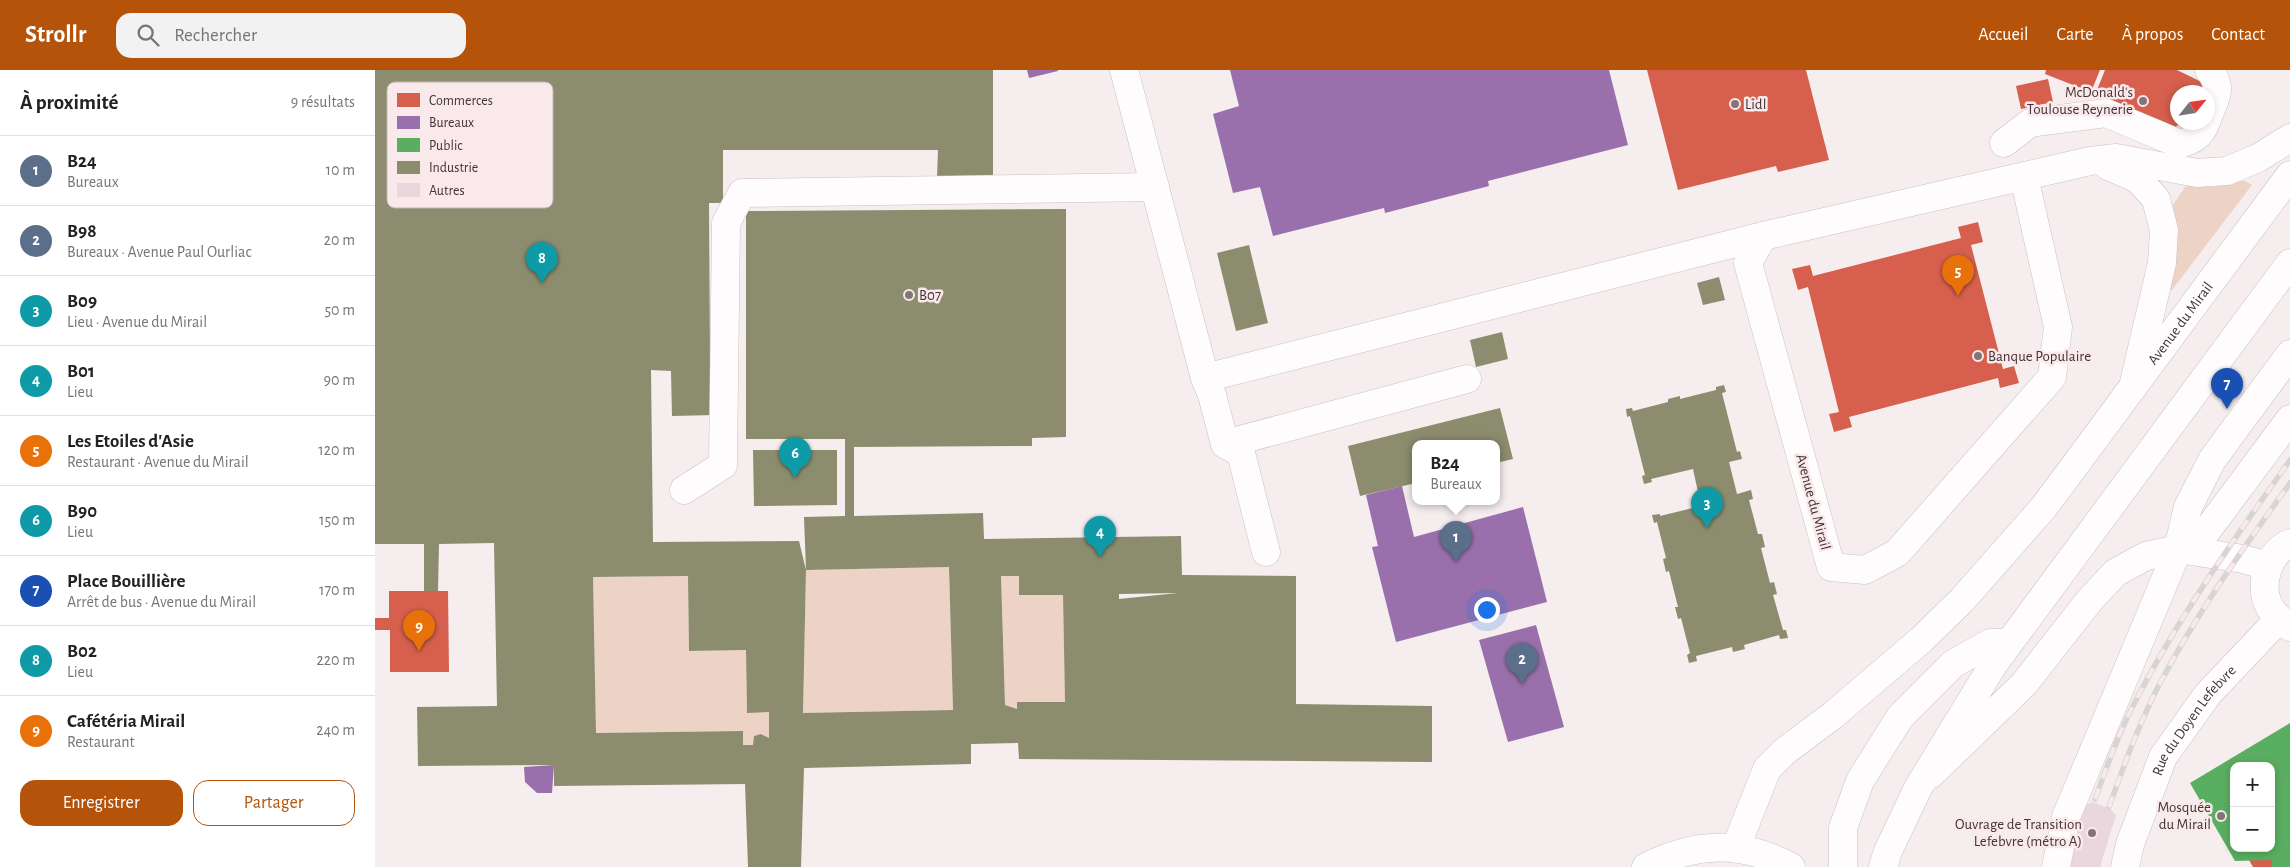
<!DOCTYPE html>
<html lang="fr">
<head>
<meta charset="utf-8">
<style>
	body { margin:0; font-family:"Alegreya Sans",sans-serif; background:#f2f2f2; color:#222 }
	.controls { position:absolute; right:15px; bottom:15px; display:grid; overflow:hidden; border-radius:10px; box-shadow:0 2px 8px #0003 }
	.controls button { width:45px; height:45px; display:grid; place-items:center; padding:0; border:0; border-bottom:1px solid #e0e0e0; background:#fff; color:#222; font:25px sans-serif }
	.compass { position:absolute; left:1795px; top:15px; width:45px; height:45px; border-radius:50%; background:#fff; box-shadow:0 2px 8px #0003; rotate:60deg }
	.you { position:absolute; left:1111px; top:539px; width:18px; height:18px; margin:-12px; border:4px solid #fff; border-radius:50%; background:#1a73e8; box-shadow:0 0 0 8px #1a73e833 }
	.badge { display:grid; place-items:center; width:32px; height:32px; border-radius:50%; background:#b45309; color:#fff; font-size:16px; font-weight:700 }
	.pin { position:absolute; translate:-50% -41px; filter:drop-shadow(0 1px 2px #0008) }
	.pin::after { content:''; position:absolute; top:26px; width:18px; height:15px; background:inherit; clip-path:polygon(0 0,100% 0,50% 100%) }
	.popup { position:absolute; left:1037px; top:370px; width:88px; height:65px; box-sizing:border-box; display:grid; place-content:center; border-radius:10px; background:#fff; filter:drop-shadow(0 1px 4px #0005); font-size:16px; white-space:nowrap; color:#767676 }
	.popup b { font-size:19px; color:#222 }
	.popup::after { content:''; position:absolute; left:50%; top:100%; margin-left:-10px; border:10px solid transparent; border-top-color:#fff }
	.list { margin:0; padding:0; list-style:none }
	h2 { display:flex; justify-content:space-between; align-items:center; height:65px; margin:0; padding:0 20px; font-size:21px }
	h2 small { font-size:16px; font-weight:400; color:#767676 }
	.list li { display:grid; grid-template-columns:32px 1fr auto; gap:15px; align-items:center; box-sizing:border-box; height:70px; padding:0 20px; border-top:1px solid #e0e0e0 }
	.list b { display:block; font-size:19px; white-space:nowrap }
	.list p { margin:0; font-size:16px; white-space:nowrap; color:#767676 }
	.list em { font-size:16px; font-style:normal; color:#767676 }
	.actions { display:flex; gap:10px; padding:15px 20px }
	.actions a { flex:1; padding:11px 0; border:1px solid #b45309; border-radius:15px; text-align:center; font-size:18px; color:#b45309 }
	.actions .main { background:#b45309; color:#fff }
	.icon { flex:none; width:28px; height:28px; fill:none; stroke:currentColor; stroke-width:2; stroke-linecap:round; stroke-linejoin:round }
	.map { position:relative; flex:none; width:1915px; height:797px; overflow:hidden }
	header { display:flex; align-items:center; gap:30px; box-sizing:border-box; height:70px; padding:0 25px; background:#b45309; color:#fff }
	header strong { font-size:24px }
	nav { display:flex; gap:28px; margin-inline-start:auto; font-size:18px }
	.search { width:350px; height:45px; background:#f2f2f2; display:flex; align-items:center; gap:12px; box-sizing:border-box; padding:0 18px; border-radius:15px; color:#767676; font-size:19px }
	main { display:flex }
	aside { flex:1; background:#fff }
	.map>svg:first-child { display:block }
	.green { fill:#ecd3c6 }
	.shops { fill:#d6604d }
	.offices { fill:#9970ab }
	.public { fill:#5aae61; fill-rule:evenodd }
	.industry { fill:#8c8c6e; fill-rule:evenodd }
	.building { fill:#e9d7dd }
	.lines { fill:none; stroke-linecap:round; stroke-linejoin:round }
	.minor-casing { stroke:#cbc0c1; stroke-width:29 }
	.major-casing { stroke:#cbc0c1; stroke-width:29 }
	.minor { stroke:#fefcfc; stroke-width:28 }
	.major { stroke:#fefcfc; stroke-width:28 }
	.rail-casing { stroke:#d7d4d4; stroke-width:5.5 }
	.rail { stroke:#fae9ea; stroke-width:4; stroke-dasharray:11; stroke-linecap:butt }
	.poi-dot { fill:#827576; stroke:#fae9ea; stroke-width:2 }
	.labels { text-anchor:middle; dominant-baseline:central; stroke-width:5; stroke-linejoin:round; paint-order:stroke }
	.poi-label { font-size:15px; fill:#433435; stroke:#fae9ea; text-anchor:end }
	.street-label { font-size:15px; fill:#433435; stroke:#fae9ea }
	.key { fill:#fae9ea; stroke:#c3b3b4; stroke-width:1 }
	.key-label { font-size:14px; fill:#433435 }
</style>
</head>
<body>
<header>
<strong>Strollr</strong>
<div class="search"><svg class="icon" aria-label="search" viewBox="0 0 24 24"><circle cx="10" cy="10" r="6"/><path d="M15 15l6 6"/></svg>Rechercher</div>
<nav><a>Accueil</a><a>Carte</a><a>À propos</a><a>Contact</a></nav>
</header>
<main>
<aside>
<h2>À proximité<small>9 résultats</small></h2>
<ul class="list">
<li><span class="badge" style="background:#5c6f8a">1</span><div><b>B24</b><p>Bureaux</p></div><em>10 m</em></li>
<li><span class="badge" style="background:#5c6f8a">2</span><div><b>B98</b><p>Bureaux · Avenue Paul Ourliac</p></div><em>20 m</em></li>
<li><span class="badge" style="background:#0f9aa8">3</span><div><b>B09</b><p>Lieu · Avenue du Mirail</p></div><em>50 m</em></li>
<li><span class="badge" style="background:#0f9aa8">4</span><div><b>B01</b><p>Lieu</p></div><em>90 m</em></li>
<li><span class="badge" style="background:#e8710a">5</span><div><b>Les Etoiles d'Asie</b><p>Restaurant · Avenue du Mirail</p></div><em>120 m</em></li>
<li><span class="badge" style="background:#0f9aa8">6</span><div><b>B90</b><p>Lieu</p></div><em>150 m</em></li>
<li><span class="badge" style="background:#1a4fb4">7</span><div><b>Place Bouillière</b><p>Arrêt de bus · Avenue du Mirail</p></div><em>170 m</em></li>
<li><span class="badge" style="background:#0f9aa8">8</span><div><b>B02</b><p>Lieu</p></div><em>220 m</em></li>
<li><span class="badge" style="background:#e8710a">9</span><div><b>Cafétéria Mirail</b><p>Restaurant</p></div><em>240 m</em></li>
</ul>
<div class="actions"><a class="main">Enregistrer</a><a>Partager</a></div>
</aside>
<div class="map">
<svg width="1915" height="797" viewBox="0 0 1915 797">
	<rect width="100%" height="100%" fill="#f6edee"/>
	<path class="green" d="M1863,111H1870L1877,115L1797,220L1790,218L1800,162L1798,135L1810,117L1815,115L1838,117Z
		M574,497L578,640L428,643L431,500Z
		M313,506L314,581L371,580L372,642H394V668L386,664L379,666L378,675H368V661L221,663L218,507Z
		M626,506H644L645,525H688L690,632H643L642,639L630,635Z"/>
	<path class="shops" d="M1272,0H1431L1454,90L1403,102L1401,96L1303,120Z
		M1671,0H1725L1716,22L1670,4Z
		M1730,0H1802L1835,16L1833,22H1802V52H1821L1817,61L1802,55L1801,58L1720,25Z
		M1673,9L1678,32L1646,39L1641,16Z
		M1603,152L1608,172L1596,175L1628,299L1639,296L1644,313L1625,318L1623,308L1474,347L1477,357L1459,362L1454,344L1464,342L1433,217L1423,220L1417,199L1435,195L1438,206L1586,168L1583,157Z
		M14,521H73L74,602H15V560H0V548H14Z
		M1874,790H1897V797H1878Z"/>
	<path class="offices" d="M652,0H683V1L654,8Z
		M855,0H1234L1253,75L1113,111L1114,116L1010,143L1009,138L898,166L885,117L858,123L838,44L864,36Z
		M1027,416L1039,467L1148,437L1172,532L1021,572L997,477L1003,476L991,425Z
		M1161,555L1189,657L1133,672L1104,570Z
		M179,695L177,723H162L150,712L149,697Z"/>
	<path class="public" d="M1915,653V797H1897V790L1860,791L1815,713ZM1859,696H1896V778H1859Z"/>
	<path class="industry" d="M0,0H618V108H562L563,80H348V133H334L335,293L339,292L340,345L297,346L296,301L276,300L278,472L424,471L431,500L428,643L578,640L574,497L431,500L429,447L470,446V369H371V141L691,139V367L657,368V376L479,377V446L608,443L609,469L806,466L807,505L921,506V634L1057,636V692L644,689L643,673L596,674V694L429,698L426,797H373L370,714L179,716V695L43,696L42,637L122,636L119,473L64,474L63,521H49V474H0ZM313,506L314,581L371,580L372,643L394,642V668L386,664L379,666L378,675H368V661L221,663L218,507ZM626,506H644V525H688L690,632H642V639L630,635ZM803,523L744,529V524Z
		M874,175L893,253L861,261L842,183Z
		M1344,207L1350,230L1328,235L1322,213Z
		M1127,262L1133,289L1101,297L1095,270Z
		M1349,315L1351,322L1347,323L1362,382L1365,381L1367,389L1354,392L1362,424L1376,420L1378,429L1374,430L1383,464H1387L1390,477L1386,478L1395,513L1399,512L1402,524L1398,525L1408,560H1411L1413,568L1405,569L1404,565L1369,575L1370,579L1358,582L1357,577L1321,586L1322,591L1314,593L1312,585L1315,583L1306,548L1303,549L1300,537H1303L1294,501L1291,502L1288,489L1291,488L1282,452L1279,453L1277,445L1285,444V446L1326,436L1318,399L1276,409L1277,412L1269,414L1267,406L1270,405L1255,346L1252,347L1251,339L1257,338L1258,341L1293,332V329L1305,326V329L1341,320V317Z
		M1125,338L1138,389L1121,393V373H1041V413L985,426L973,376Z
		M378,380H462V435L379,436Z"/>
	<path class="building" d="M1717,732L1734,738L1741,745L1725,797H1690L1707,737Z"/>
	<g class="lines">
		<defs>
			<g id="minor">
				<path d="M749,0L830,308L1388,166"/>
				<path d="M1832,49C1840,29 1849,18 1834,0"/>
				<path d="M1629,73L1655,53L1731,43L1805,74C1818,70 1826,66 1831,52"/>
				<path d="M1733,96L1763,109L1781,129L1789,160L1787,193L1758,317"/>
				<path d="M1649,107L1683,257L1677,307L1522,483L1490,500L1456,497L1373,193L1388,166L1715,91L1741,88L1822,103L1852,101L1883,88L1915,68"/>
				<path d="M830,308L837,325L850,374L866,383L891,482"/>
				<path d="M850,374L1092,309"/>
				<path d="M309,420L348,395L351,153L367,123L780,117"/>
				<path d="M1915,473C1892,484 1883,516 1895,538C1900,546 1908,552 1915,557"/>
				<path d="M1803,479L1868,489L1893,496"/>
				<path d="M1556,704L1649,614L1714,531L1740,503L1771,486L1803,479L1825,470L1915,349"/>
				<path d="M1468,797V758L1485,711L1525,647L1578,594L1615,573H1633"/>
				<path d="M1681,797L1691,747L1803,479L1813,437L1837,390L1915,284"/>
				<path id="s1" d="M1750,797L1755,774L1788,687L1833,624L1904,549"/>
			</g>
			<g id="major">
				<path id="s2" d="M1361,777L1392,699L1410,681L1457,646L1546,570L1587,530L1669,437L1915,105"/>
				<path d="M1271,797C1322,772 1365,770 1416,797"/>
				<path d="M1508,797L1513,781L1543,718L1618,595L1915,193"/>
			</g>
		</defs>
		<use href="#minor" class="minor-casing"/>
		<use href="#major" class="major-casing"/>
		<use href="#minor" class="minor"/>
		<use href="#major" class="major"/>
		<defs>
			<path id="rail" d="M1720,729C1732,697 1743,664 1759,634C1803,548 1859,469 1915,390
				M1734,737C1748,698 1762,659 1781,621C1819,547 1867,480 1915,413"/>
		</defs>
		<use href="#rail" class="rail-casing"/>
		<use href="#rail" class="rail"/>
	</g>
	<g class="poi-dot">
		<circle cx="1768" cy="31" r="5"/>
		<circle cx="1360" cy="34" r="5"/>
		<circle cx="534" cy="225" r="5"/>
		<circle cx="1603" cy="286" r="5"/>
		<circle cx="1846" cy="746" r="5"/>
		<circle cx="1717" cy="763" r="5"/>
	</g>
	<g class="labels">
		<g class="poi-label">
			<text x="1758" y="22">McDonald's<tspan x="1758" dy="17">Toulouse Reynerie</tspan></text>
			<text x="1370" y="34" text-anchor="start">Lidl</text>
			<text x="544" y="225" text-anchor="start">B07</text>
			<text x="1613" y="286" text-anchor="start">Banque Populaire</text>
			<text x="1836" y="737">Mosquée<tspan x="1836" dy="17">du Mirail</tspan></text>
			<text x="1707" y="754">Ouvrage de Transition<tspan x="1707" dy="17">Lefebvre (métro A)</tspan></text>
		</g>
		<g class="street-label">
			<text stroke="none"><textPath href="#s2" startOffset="695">Avenue du Mirail</textPath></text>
			<text transform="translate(1438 432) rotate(75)">Avenue du Mirail</text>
			<text stroke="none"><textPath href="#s1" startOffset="164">Rue du Doyen Lefebvre</textPath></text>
		</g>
	</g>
	<rect x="12" y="12" width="166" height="126" rx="8" class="key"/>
	<rect x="22" y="23" width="23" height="14" fill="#d6604d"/>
	<rect x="22" y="46" width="23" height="13" fill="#9970ab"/>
	<rect x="22" y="68" width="23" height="14" fill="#5aae61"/>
	<rect x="22" y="91" width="23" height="13" fill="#8c8c6e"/>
	<rect x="22" y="113" width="23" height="14" fill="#e9d7dd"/>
	<g class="key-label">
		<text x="54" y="35">Commerces</text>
		<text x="54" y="57">Bureaux</text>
		<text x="54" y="80">Public</text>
		<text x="54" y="102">Industrie</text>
		<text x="54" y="125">Autres</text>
	</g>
</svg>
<div class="controls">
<button>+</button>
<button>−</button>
</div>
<svg class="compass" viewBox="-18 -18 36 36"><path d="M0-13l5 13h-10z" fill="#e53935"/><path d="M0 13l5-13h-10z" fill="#767676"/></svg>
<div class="you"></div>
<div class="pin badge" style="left:1081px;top:492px;background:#5c6f8a">1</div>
<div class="popup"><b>B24</b>Bureaux</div>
<div class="pin badge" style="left:1147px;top:614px;background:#5c6f8a">2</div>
<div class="pin badge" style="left:1332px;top:458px;background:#0f9aa8">3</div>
<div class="pin badge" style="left:725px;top:487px;background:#0f9aa8">4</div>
<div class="pin badge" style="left:1583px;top:226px;background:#e8710a">5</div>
<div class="pin badge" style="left:420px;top:408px;background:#0f9aa8">6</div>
<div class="pin badge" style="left:1852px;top:339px;background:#1a4fb4">7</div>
<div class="pin badge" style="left:167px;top:213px;background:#0f9aa8">8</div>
<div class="pin badge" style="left:44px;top:581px;background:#e8710a">9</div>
</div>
</main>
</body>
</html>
